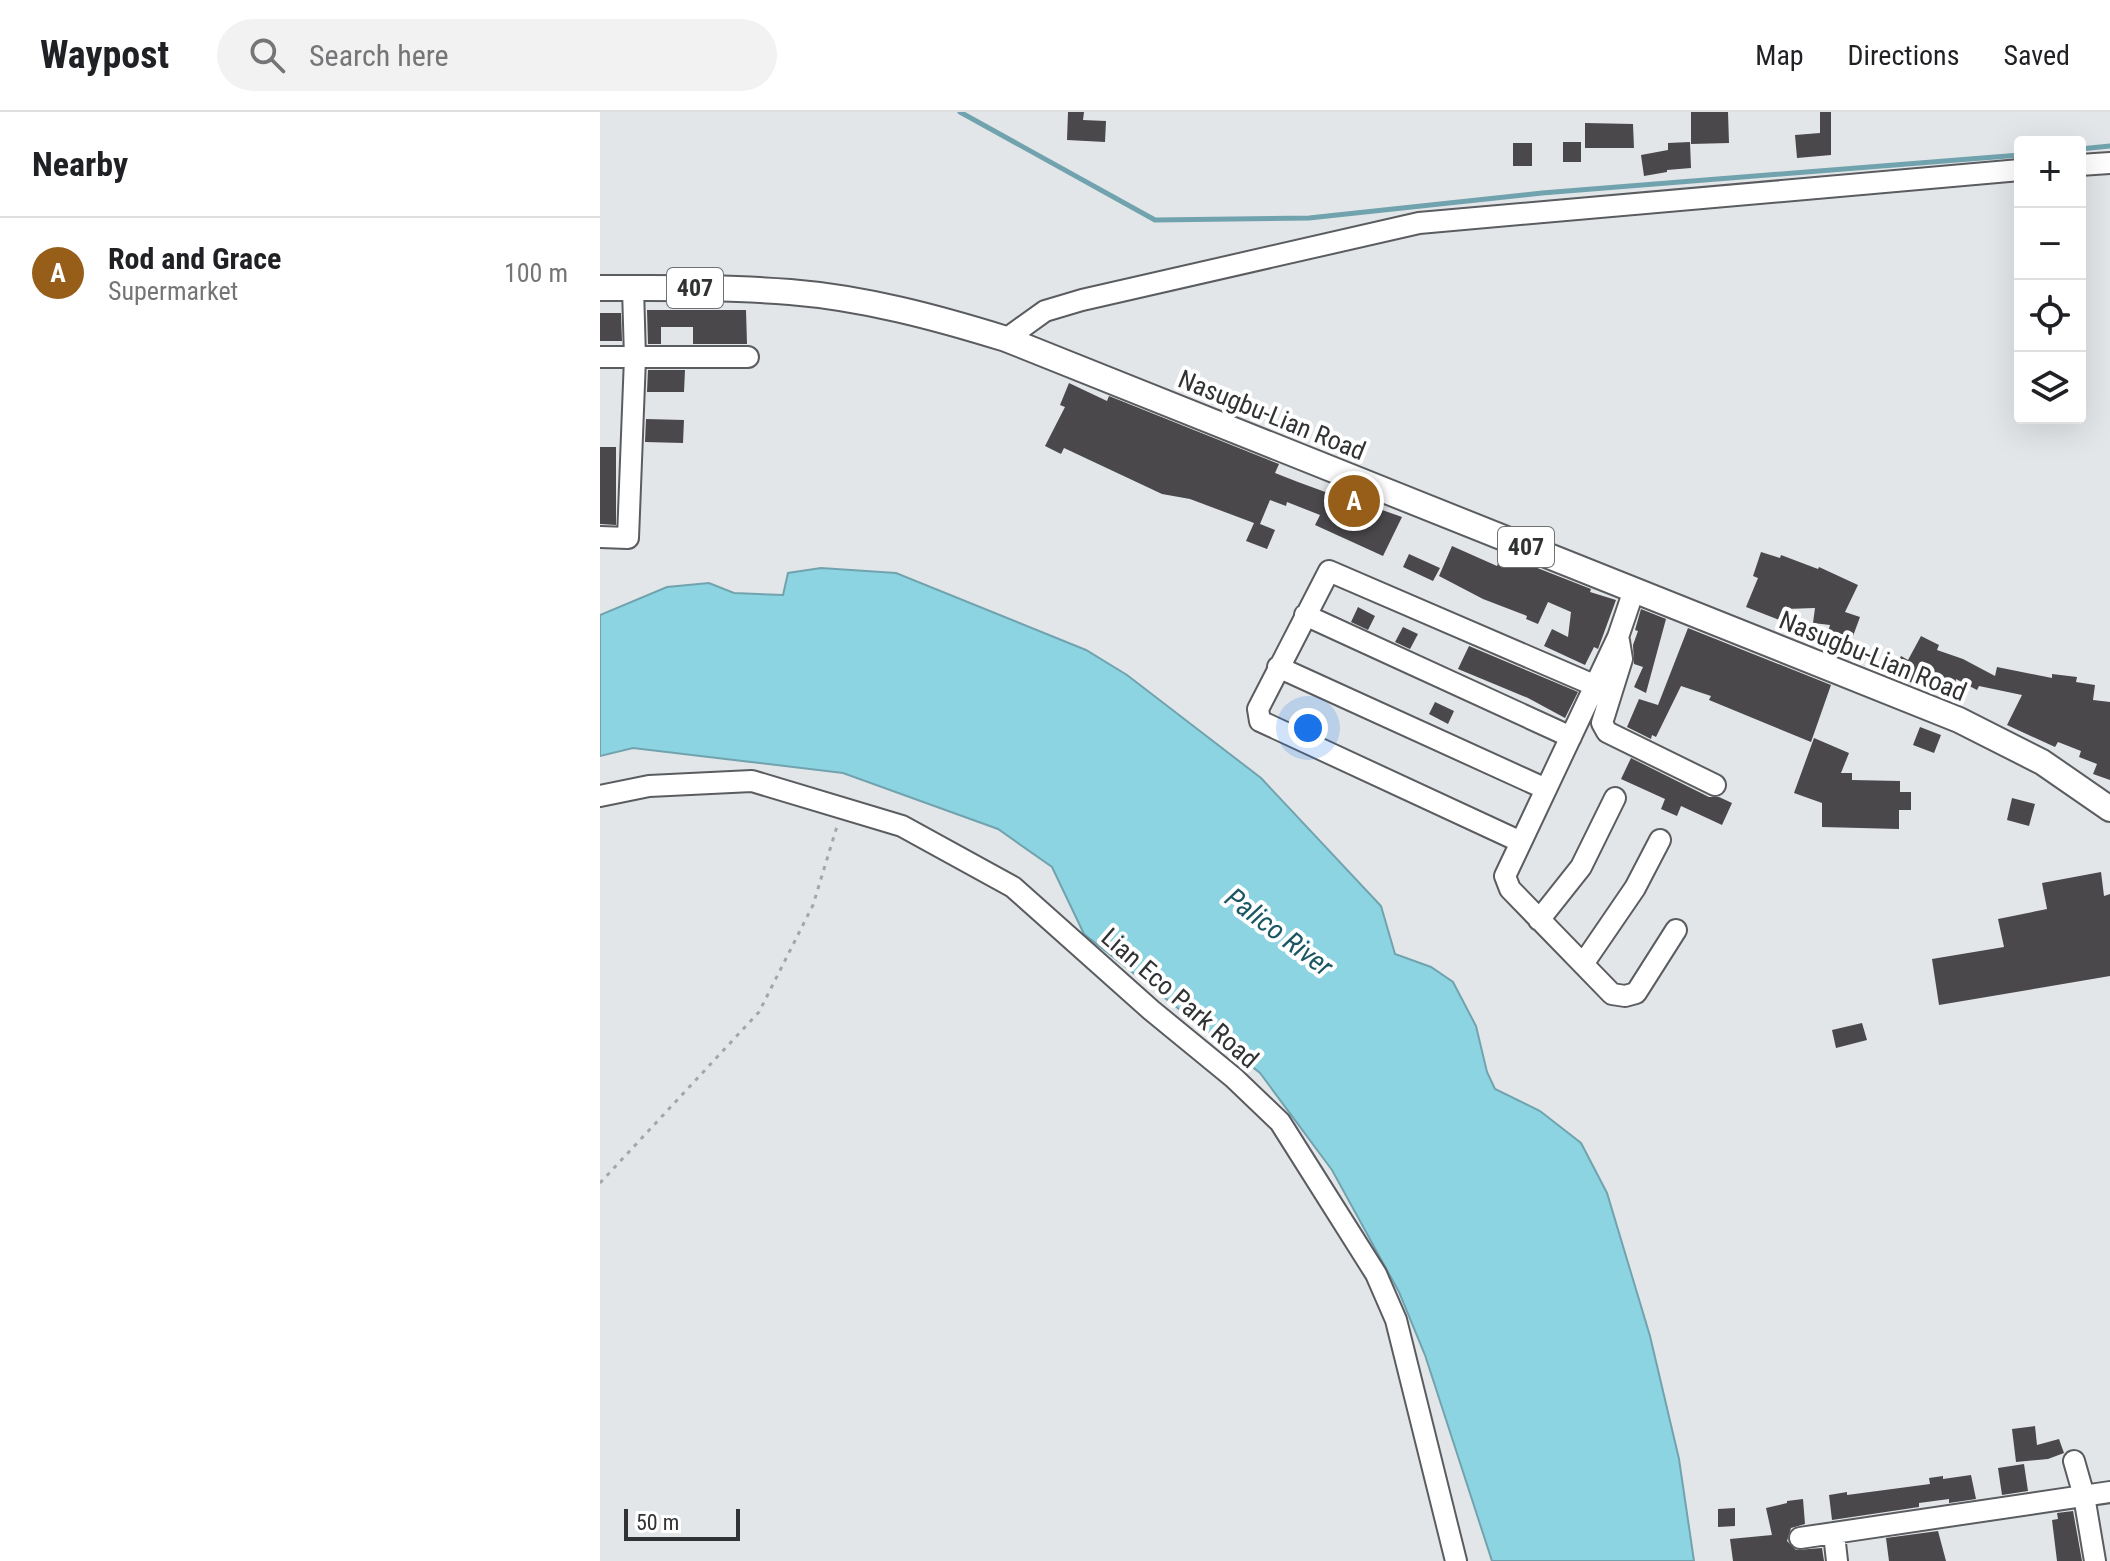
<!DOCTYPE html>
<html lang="en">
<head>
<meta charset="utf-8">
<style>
	body { margin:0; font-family:"Roboto Condensed",sans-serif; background:#f2f2f2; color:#202124 }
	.controls { position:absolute; right:24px; top:24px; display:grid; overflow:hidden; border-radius:8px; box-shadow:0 8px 32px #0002 }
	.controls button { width:72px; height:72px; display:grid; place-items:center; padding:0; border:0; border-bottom:2px solid #e0e0e0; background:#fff; color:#202124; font:40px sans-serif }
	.scale { position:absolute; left:24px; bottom:20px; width:116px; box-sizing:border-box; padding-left:8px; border:4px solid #313233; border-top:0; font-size:22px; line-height:28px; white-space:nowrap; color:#313233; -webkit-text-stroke:6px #fff; paint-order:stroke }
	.you { position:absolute; left:708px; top:616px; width:28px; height:28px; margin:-20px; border:6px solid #fff; border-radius:50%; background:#1a73e8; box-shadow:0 0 0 12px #1a73e833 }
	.badge { display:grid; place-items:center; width:52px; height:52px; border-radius:50%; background:#965e18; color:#fff; font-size:26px; font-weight:700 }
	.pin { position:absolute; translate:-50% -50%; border:4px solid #fff; box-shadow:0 2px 8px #0006 }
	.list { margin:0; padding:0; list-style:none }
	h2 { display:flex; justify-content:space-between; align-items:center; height:104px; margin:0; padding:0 32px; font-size:34px }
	h2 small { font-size:26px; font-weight:400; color:#757577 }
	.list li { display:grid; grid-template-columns:52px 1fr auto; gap:24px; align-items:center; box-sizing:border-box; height:112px; padding:0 32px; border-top:2px solid #e0e0e0 }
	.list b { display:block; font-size:30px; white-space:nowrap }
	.list p { margin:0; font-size:26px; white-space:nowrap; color:#757577 }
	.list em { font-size:26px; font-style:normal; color:#757577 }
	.icon { flex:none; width:44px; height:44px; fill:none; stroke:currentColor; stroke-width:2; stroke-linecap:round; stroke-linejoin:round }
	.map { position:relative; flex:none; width:1510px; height:1449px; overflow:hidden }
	header { display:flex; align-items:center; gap:48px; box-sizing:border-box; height:112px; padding:0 40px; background:#fff; border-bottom:2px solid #e0e0e0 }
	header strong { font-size:38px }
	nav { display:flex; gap:44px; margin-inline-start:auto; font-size:28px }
	.search { width:560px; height:72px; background:#f2f2f2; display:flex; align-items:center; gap:20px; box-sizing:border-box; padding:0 28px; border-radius:44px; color:#757577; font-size:30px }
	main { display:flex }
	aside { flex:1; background:#fff }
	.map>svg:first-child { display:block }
	.water { fill:#8dd4e2; stroke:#71a3ae; stroke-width:2 }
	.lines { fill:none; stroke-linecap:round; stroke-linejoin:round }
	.stream { stroke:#71a3ae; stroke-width:5 }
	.building { fill:#4a484b }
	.minor-casing { stroke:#5a5c5f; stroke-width:24 }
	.major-casing { stroke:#5a5c5f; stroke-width:28 }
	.path { stroke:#a3a5a7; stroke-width:3; stroke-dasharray:4 6; stroke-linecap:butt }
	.minor { stroke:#fff; stroke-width:20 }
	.major { stroke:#fff; stroke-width:24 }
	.labels { text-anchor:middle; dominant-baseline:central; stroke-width:8; stroke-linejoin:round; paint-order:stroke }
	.shield { fill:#fff; stroke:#6f7070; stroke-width:2 }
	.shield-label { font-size:24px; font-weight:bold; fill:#313233 }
	.street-label { font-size:26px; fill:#313233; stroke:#fff }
	.water-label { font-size:28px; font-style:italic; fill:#1b5762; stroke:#fff }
</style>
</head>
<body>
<header>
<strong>Waypost</strong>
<div class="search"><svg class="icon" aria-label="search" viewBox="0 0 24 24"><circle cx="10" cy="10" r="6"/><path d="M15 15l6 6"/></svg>Search here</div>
<nav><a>Map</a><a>Directions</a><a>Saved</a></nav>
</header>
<main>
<aside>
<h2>Nearby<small></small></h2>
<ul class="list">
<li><span class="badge">A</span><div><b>Rod and Grace</b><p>Supermarket</p></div><em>100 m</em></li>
</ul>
</aside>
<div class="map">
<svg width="1510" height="1449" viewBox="0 0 1510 1449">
	<rect width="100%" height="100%" fill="#e3e6e9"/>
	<path class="water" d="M221,456L296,461L486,538L527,563L661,666L781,794L795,842L831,855L853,870L876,914L887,960L895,977L940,999L981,1031L1007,1081L1050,1224L1079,1347L1094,1449H892L825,1243L799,1180L732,1058L660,961L484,822L452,755L398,717L243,661L33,636L0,644V503L67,475L109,471L134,481L183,483L188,461Z"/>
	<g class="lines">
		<path class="stream" d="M360,0L555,108L709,106L942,81L1420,43
			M1480,37L1510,34"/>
	</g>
	<path class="building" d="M468,0H484L483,8L506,9L505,30L467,28Z
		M1091,0H1128L1129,31L1091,32Z
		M1220,0H1231V43L1197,46L1195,23L1220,21Z
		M985,11L1033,12L1034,36H985Z
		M963,30H981V50H963Z
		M1090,30L1091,56L1067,58V60L1044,64L1041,43L1068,38V31Z
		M913,31H932V54H913Z
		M47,198H146L147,232H93V215H61V232H48Z
		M0,201H21L22,229H0Z
		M48,258H85L84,280H47Z
		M469,271L507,289L509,284L679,352L675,361L698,370L728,381L732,373L753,382L751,387L802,405L783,444L715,413L720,403L687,390L686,394L670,388L660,412L675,418L667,437L646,429L654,411L590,387L562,382L464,336L461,342L445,334L465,295L460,293Z
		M46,307L84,308L83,331L45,330Z
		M0,335H16V413L0,412Z
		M852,434L897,454L902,442L991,477L990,480L1016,488L998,537L994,535L985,553L944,534L952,517L968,525L971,500L948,490L938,512L926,507L927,504L883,487L839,464Z
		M1161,440L1180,446L1181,443L1218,457L1219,455L1258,473L1245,500L1260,505L1249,535L1226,527L1230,513L1213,511L1215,496L1186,497L1182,509L1146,495L1158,466L1153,464Z
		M809,442L840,456L833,469L803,455Z
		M758,495L775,504L768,518L751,510Z
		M1041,497L1066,507L1046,581L1034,575L1043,555L1034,552L1033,533L1038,519L1035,518Z
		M803,515L818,522L810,537L795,530Z
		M1088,516L1231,573L1211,630L1109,588L1111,584L1081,574L1056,625L1052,623L1051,627L1027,615L1039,587L1058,593Z
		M1321,524L1339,533L1337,538L1363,547L1395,564L1397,555L1452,566V562L1477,565L1476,570L1495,573L1493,588L1510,590V668L1493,662L1497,652L1479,645L1481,639L1458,630L1455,635L1407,613L1422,583L1379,574L1377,578L1356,567L1353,586L1310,570L1293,559L1301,544L1308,548Z
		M869,534L978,580L965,606L928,586L858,557Z
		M835,590L854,599L848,612L829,602Z
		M1320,615L1341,623L1334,641L1313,633Z
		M1214,626L1249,641L1241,661H1252V668L1300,669V680H1311V698H1299V717L1222,715V691L1194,681Z
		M1031,646L1109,685H1119L1132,691L1122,713L1081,694L1077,704L1061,697L1065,687L1021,667Z
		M1412,686L1435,692L1429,714L1407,708Z
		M1501,760L1504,784L1510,782V864L1339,893L1332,847L1404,835L1398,807L1447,797L1442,771Z
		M1262,911L1267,928L1236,936L1232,918Z
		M1435,1314L1437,1333L1459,1327L1464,1341L1448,1347L1416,1350L1412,1317Z
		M1424,1352L1428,1379L1402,1383L1398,1356Z
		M1371,1363L1376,1387L1349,1391V1387L1319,1391V1395L1232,1408L1229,1383L1247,1380V1383L1330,1372L1329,1366L1343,1364V1367Z
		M1203,1387L1205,1412L1191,1416L1187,1429L1196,1438L1222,1436L1224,1449H1133L1130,1427L1172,1423L1166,1396L1187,1391V1389Z
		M1135,1396V1414L1118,1415V1397Z
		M1473,1399L1482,1449H1457L1452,1408L1458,1407L1457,1401Z
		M1338,1419L1346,1449H1289L1286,1426Z"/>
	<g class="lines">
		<defs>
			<path id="minor" d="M1480,53L1510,51
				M406,227L445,199L482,188L819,111L1420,58
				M0,245H148
				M0,425L28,426L35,246L33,176
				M1034,478L1018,525L905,764L910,777L1012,882L1025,884L1036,881L1076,818
				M705,503L971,625
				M1019,529L1022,547L1002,611L1007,620L1115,673
				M678,555L946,677
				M0,684L49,674L152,669L302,714L413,775L551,898L634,966L680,1010L776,1162L796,1208L856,1449
				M921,730L660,609L658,597L729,459L996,574
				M939,808L981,755L1015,686
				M983,852L1035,776L1060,728
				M1474,1349L1484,1384L1495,1449
				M1234,1422L1237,1449
				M1200,1426L1510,1380"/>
			<path id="major" d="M0,176C63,176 127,175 190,180C264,186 335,205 406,227L1359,608L1442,650L1510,697"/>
		</defs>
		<use href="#minor" class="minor-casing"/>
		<use href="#major" class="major-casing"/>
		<path class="path" d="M0,1071L159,900L213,793L238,711"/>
		<use href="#minor" class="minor"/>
		<use href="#major" class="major"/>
	</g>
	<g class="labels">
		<g class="shield">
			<rect x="67" y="156" width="56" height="40" rx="6"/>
			<rect x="898" y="415" width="56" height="40" rx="6"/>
		</g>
		<g class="shield-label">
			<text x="95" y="176">407</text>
			<text x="926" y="435">407</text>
		</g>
		<g class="street-label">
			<text transform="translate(672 303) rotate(22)">Nasugbu-Lian Road</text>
			<text transform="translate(1273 544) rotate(22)">Nasugbu-Lian Road</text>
			<text transform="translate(580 886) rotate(41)">Lian Eco Park Road</text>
		</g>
		<g class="water-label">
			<text transform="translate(679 820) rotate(37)">Palico River</text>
		</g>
	</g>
</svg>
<div class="controls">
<button>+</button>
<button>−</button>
<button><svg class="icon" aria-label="locate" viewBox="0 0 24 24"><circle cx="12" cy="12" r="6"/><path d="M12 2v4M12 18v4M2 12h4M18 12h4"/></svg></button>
<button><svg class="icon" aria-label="layers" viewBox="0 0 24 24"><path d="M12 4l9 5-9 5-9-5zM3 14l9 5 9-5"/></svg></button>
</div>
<div class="scale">50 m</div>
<div class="you"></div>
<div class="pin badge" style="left:754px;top:389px">A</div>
</div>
</main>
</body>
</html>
